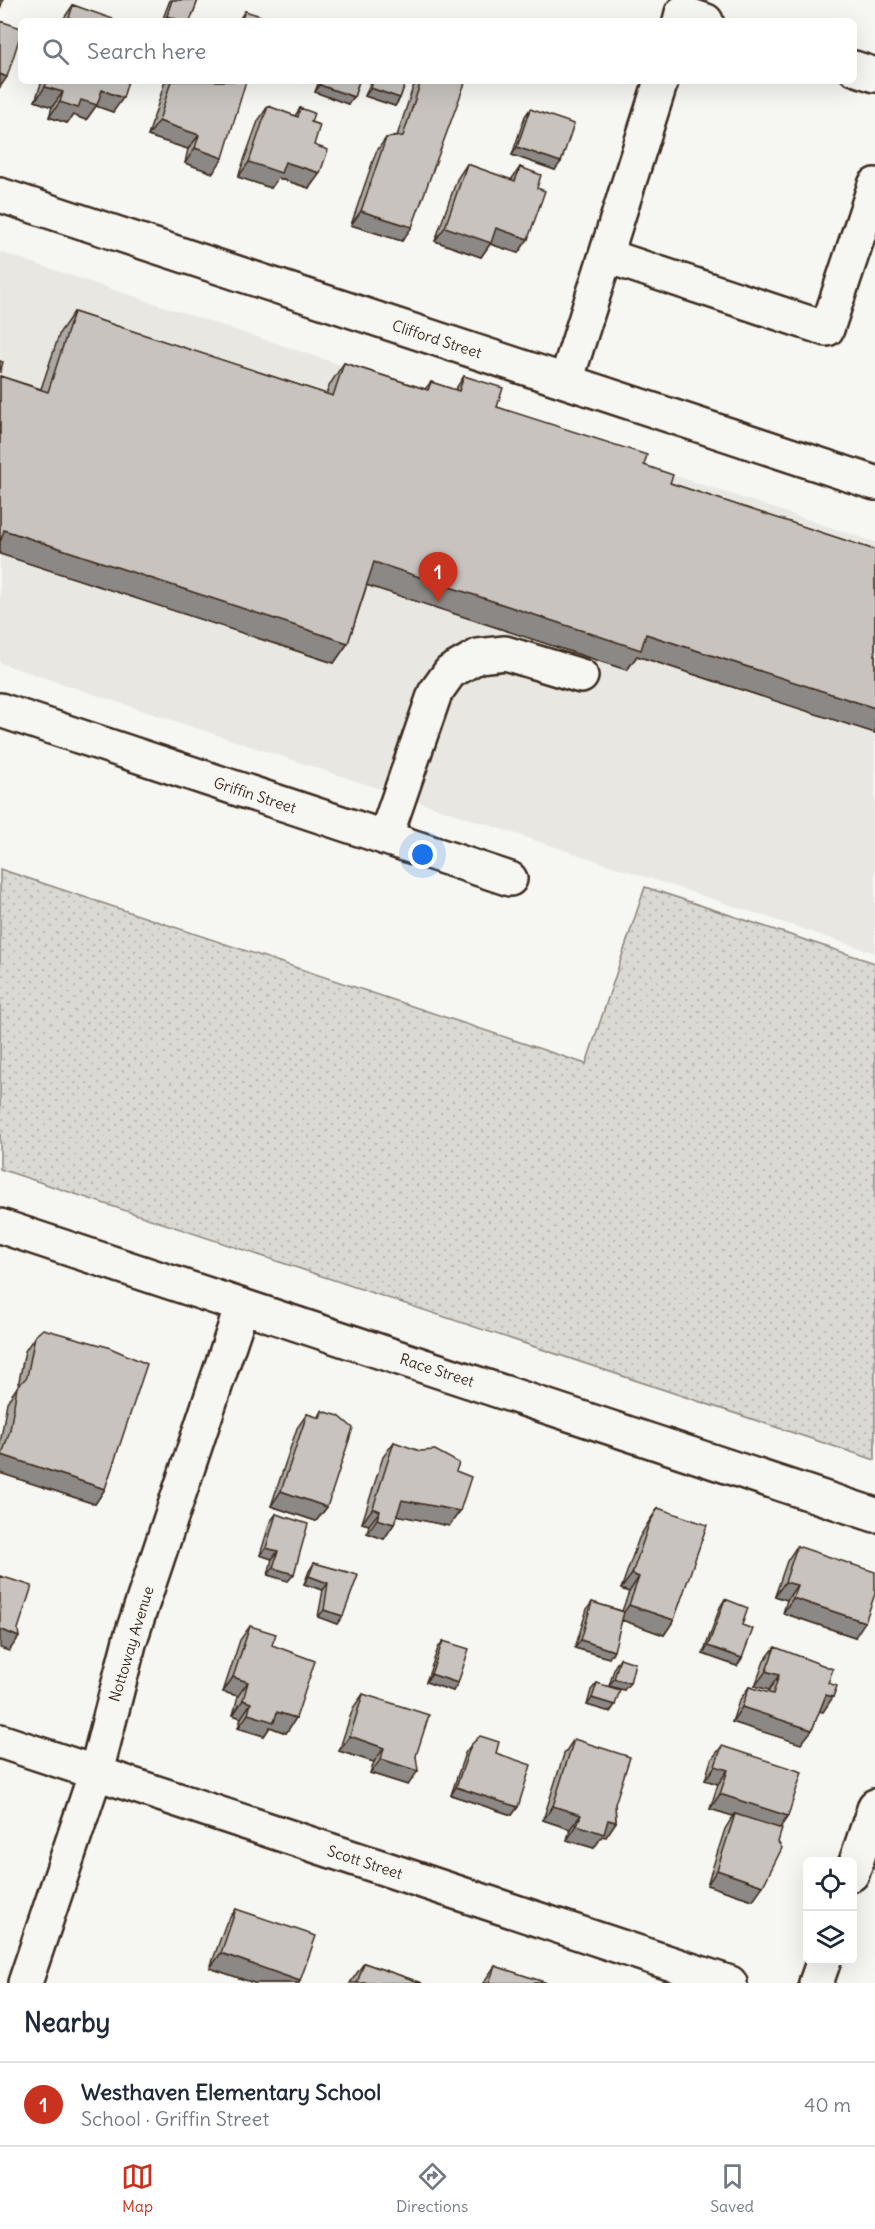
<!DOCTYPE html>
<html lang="en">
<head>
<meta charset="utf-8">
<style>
	body { margin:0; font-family:Delius,sans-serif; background:#f6f6f7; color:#1f2937 }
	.controls { position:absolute; right:18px; bottom:18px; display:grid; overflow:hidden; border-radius:9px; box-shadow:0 6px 24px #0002 }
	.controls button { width:54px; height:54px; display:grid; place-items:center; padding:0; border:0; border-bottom:2px solid #e0e1e3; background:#fff; color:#1f2937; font:30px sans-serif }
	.you { position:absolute; left:423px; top:855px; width:21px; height:21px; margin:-15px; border:4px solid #fff; border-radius:50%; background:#1a73e8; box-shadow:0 0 0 9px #1a73e833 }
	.badge { display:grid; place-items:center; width:39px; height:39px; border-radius:50%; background:#c8321e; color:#fff; font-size:20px; font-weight:700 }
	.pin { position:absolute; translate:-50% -50px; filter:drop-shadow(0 2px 3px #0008) }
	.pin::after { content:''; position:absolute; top:32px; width:21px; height:18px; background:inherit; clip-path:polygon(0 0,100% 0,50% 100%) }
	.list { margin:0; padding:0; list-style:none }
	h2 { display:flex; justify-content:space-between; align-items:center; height:78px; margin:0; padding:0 24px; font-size:26px }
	h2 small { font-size:20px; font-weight:400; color:#747a83 }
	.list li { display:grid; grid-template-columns:39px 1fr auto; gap:18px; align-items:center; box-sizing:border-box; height:84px; padding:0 24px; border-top:2px solid #e0e1e3 }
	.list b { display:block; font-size:22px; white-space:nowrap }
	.list p { margin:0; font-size:20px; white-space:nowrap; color:#747a83 }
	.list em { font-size:20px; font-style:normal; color:#747a83 }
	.icon { flex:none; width:33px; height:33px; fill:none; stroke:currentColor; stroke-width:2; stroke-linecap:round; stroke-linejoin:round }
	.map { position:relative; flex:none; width:875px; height:1983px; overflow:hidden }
	.search { position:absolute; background:#fff; box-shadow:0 6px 24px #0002; left:18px; right:18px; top:18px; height:66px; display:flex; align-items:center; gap:15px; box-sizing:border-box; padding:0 21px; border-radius:9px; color:#747a83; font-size:22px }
	.sheet { height:162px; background:#fff }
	nav { display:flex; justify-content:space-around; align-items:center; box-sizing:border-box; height:84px; border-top:2px solid #e0e1e3; background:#fff; font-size:16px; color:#747a83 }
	nav a { display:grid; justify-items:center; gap:3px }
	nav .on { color:#c8321e }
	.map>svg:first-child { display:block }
	.built { fill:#e8e7e2 }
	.park { fill:url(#park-dots); stroke:#8a8278; stroke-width:1.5 }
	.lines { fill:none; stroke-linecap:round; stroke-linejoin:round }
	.minor-casing { stroke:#3b2a1e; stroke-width:38 }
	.minor { stroke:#f6f6f2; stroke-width:33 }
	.wall { fill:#aca8a3; stroke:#3b2a1e; stroke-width:1.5 }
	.shaded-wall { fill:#8c8885; stroke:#3b2a1e; stroke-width:1.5 }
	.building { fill:#c8c3be; stroke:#3b2a1e; stroke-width:1.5 }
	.labels { text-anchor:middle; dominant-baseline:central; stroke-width:5; stroke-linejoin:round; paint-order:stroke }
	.street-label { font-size:15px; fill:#3b2a1e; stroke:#f6f6f2 }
</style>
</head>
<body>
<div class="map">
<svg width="875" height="1983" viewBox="0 0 875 1983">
	<defs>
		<pattern id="park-dots" width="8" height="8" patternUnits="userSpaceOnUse" patternTransform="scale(1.5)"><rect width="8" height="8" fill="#dad9d3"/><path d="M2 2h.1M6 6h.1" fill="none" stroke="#bcbab5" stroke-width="1.8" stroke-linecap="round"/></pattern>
	</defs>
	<rect width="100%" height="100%" fill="#f6f6f2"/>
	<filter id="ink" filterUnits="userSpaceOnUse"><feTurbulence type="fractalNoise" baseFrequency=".0167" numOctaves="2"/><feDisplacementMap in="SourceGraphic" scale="12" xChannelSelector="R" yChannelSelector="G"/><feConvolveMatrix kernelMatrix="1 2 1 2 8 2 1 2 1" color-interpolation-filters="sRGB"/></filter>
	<g filter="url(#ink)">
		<path class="built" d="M0,252L875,542V953L0,663Z"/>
		<path class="park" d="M0,869L586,1064L645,887L875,963V1460L0,1169Z"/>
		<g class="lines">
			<defs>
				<path id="minor" d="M680,21L682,13L706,21
					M854,68L875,75
					M0,195L875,483
					M607,256L827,329L875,185
					M566,381L661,81
					M0,710L510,879
					M385,838L435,693L450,672L478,656L505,653L581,676
					M0,1226L875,1515
					M0,1741L730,1983
					M852,1874L875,1806
					M25,1983L96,1772L130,1640L242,1306
					M816,1983L824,1960"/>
			</defs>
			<use href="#minor" class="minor-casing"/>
			<use href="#minor" class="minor"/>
		</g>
		<path class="wall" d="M170,0H198L190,21H162Z
			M73,5L113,21H62Z
			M245,11L266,21H238Z
			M42,81H128L113,112L96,106L86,120L73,115L67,123L49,117L52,107L35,101Z
			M165,81H246L213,173L185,163L188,149L148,136Z
			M319,81H359L354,97L348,104L315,92Z
			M371,81H406L400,98L395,106L365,96Z
			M418,81H459L402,241L351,225L376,152L386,138L397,136L413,87Z
			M268,106L295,116L300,108L311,122L314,145L320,173L309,188L278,178L271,188L238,177L258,121Z
			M530,109L555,170L512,155L525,116Z
			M467,164L511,180L520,167L537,188L528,239L518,253L490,244L481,257L435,241L457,179Z
			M74,312L326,394L330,384L344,363L425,389L431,382L455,390L464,376L497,407L644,465L670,483L875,550V733L637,656L627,670L367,585L348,643L334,663L0,554V376L41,389L60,332Z
			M35,1336L105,1489L95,1504L0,1473V1444L7,1402L18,1386L25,1351Z
			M322,1411L327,1507L316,1521L271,1506L297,1428L307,1414L318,1418Z
			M394,1442L456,1471L460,1511L449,1526L397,1515L394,1524L384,1539L367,1533L369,1525L362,1523L383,1457Z
			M658,1508L674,1620L664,1635L622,1620L609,1658L575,1648L587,1609L592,1602L622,1611L629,1592L621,1589L639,1538L648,1523Z
			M276,1514L294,1574L288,1581L268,1575L272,1559L260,1555L270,1522Z
			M797,1546L855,1637L783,1613L787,1600L775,1596L787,1561Z
			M314,1563L358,1575L337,1624L318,1617L323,1590L304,1584L309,1571Z
			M725,1599L742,1625V1658L737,1666L703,1654L720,1607Z
			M250,1626L272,1645L296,1718L286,1733L270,1727L264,1736L238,1728L241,1718L233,1715L238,1696L223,1692L240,1640Z
			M443,1641L453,1691L426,1682L438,1648Z
			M775,1647L828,1683L833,1697L823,1712L819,1711L812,1730L801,1744L732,1722L739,1701L749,1687L768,1693L769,1690L755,1686L764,1661Z
			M620,1658L624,1690L609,1686L615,1666Z
			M597,1683L615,1705L610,1712L587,1705L591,1690Z
			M363,1694L416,1756L408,1785L370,1773L374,1762L339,1751L353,1708Z
			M574,1739L615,1804L616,1822L606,1837L602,1836L594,1848L567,1840L570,1829L543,1820L564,1754Z
			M471,1745L496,1753L518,1807L512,1815L451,1795L465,1753Z
			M722,1746L788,1816L779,1828L753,1900L707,1885L725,1829L733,1816L710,1809L718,1784L705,1780L711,1760Z
			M236,1909L300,1981L299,1983H254L210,1968L226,1923Z
			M364,1963L422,1983H350Z
			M495,1966L547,1983H483Z"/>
		<path class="shaded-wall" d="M167,16L182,21H163Z
			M0,74L7,77L0,87Z
			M320,85L354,97L348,104L315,92Z
			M45,87L63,92L52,107L35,101Z
			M371,88L400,98L395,106L365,96Z
			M102,90L123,98L113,112L96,106L86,120L73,115L67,123L49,117L60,102Z
			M159,121L199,135L188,149L148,136Z
			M517,147L561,162L555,170L512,155Z
			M195,148L223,158L213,173L185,163Z
			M249,162H285L320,173L309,188L278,178L271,188L238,177Z
			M361,211L412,227L402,241L351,225Z
			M445,227L496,228L528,239L518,253L490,244L481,257L435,241Z
			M4,530L348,643L334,663L0,554V536Z
			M374,562L646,634L875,708V733L637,656L627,670L360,583Z
			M2,1455L105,1489L95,1504L0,1473V1458Z
			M281,1491L327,1507L316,1521L271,1506Z
			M402,1500L460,1511L449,1526L392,1514Z
			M373,1508L380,1511L369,1525L362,1523Z
			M377,1519L394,1524L384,1539L367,1533Z
			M266,1548L278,1551L272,1559L260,1555Z
			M273,1568L294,1574L288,1581L268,1575Z
			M632,1574L639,1577L629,1592L621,1589Z
			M309,1576L328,1583L323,1590L304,1584Z
			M785,1582L797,1585L787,1600L775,1596Z
			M793,1598L865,1622L855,1637L783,1613Z
			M629,1605L674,1620L664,1635L619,1619Z
			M324,1610L343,1616L337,1624L318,1617Z
			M0,1629L19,1637L9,1651L0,1648Z
			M581,1640L614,1651L609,1658L575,1648Z
			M708,1646L742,1658L737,1666L703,1654Z
			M766,1671L779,1675L769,1690L755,1686Z
			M431,1674L458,1683L453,1691L426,1682Z
			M233,1677L248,1682L238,1696L223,1692Z
			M614,1679L630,1683L624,1690L609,1686Z
			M826,1695L833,1697L823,1712L816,1710Z
			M592,1698L615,1705L610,1712L587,1705Z
			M243,1700L251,1703L241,1718L233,1715Z
			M742,1707L812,1730L801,1744L732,1722Z
			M277,1712L296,1718L286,1733L270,1727L264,1736L238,1728L248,1714Z
			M350,1736L384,1748L374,1762L339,1751Z
			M381,1759L418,1771L408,1785L370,1773Z
			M715,1766L728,1770L718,1784L705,1780Z
			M456,1787L518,1807L512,1815L451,1795Z
			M720,1794L788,1816L778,1831L735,1814L733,1816L710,1809Z
			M553,1806L581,1815L570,1829L543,1820Z
			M608,1820L616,1822L606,1837L602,1836L594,1848L567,1840L577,1825Z
			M717,1870L763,1886L753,1900L707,1885Z
			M221,1953L300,1981L299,1983H254L210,1968Z"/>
		<path class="building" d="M0,0H3L0,9Z
			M172,0H198L190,21H182L167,16Z
			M73,5L113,19V21H68Z
			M245,11L267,18L266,21H241Z
			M0,21L21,28V33L7,77L0,74Z
			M47,81H128L123,98L102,90L97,105L81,100L78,108L60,102L63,92L45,87Z
			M171,81H246L223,158L195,148L199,135L159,121Z
			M321,81H359L354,97L320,85Z
			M373,81H406L400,98L371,88Z
			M421,81H459L465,83L412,227L361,211L386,138L403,136Z
			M268,106L298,117L300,108L314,113L311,122L320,125L314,145L328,150L320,173L285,162L281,173L249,162Z
			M530,109L574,124L561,162L517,147Z
			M467,164L515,181L520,167L541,175L537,188L545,191L528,239L496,228L491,243L445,227Z
			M74,312L333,396L344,363L428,390L431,382L459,391L464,376L503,388L497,407L647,455L644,465L673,475L670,483L875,550V708L646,634L641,650L374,562L348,643L4,530L1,540H0V376L48,392Z
			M0,361L3,362L0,373Z
			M43,1329L108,1347L147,1364L105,1489L2,1455L10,1430L17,1387L27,1377L35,1336Z
			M322,1411L339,1416L353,1428L327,1507L281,1491L307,1414L320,1418Z
			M394,1442L420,1451L435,1450L459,1463L456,1471L471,1477L460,1511L402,1500L394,1524L377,1519L380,1511L373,1508Z
			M658,1508L707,1525L674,1620L629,1605L639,1577L632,1574L649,1524Z
			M276,1514L308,1524L294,1574L273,1568L278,1551L266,1548Z
			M797,1546L875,1572V1594L865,1622L793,1598L797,1585L785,1582Z
			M314,1563L358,1575L343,1616L324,1610L328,1583L309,1576Z
			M0,1576L32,1586L18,1629L19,1637L0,1629Z
			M725,1599L748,1608L742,1625L753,1629L742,1658L708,1646Z
			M592,1602L624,1612L614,1651L581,1640Z
			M250,1626L276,1634L272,1645L315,1661L296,1718L277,1712L274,1722L248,1714L251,1703L243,1700L248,1682L233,1677Z
			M443,1641L469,1649L458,1683L431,1674Z
			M775,1647L833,1669L828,1683L837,1686L833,1697L826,1695L812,1730L742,1707L749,1687L773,1694L779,1675L766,1671Z
			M620,1658L635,1663L630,1683L614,1679Z
			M597,1683L620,1690L615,1705L592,1698Z
			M363,1694L429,1715L416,1756L418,1771L381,1759L384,1748L350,1736Z
			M480,1736L499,1742L496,1753L531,1765L518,1807L456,1787L471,1745Z
			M574,1739L630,1757L615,1804L616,1822L608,1820L604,1834L577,1825L581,1815L553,1806Z
			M722,1746L802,1772L788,1816L720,1794L728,1770L715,1766Z
			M735,1814L782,1829L778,1842L782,1848L763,1886L717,1870Z
			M236,1909L316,1936L300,1981L221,1953Z
			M364,1963L422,1983H357Z
			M495,1966L547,1983H489Z"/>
	</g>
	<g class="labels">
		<g class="street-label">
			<text transform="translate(437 339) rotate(18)">Clifford Street</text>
			<text transform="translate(255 795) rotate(18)">Griffin Street</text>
			<text transform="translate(437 1370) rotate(18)">Race Street</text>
			<text transform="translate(131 1644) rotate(-73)">Nottoway Avenue</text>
			<text transform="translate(365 1862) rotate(18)">Scott Street</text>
		</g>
	</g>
</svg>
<div class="controls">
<button><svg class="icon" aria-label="locate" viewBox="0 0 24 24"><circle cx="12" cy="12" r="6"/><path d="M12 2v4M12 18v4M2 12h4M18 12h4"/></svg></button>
<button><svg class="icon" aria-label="layers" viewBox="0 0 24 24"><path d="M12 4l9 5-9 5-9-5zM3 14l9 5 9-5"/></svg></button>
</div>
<div class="you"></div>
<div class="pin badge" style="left:438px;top:602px">1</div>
<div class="search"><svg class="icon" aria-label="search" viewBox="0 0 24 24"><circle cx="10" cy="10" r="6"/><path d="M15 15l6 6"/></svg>Search here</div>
</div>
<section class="sheet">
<h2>Nearby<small></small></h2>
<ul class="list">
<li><span class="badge">1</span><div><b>Westhaven Elementary School</b><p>School · Griffin Street</p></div><em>40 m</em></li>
</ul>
</section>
<nav>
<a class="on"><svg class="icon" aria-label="map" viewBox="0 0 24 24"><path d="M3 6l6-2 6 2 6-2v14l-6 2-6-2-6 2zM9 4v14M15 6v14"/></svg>Map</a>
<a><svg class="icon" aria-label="directions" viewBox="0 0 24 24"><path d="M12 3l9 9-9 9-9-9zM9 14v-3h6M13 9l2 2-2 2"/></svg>Directions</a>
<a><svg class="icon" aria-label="saved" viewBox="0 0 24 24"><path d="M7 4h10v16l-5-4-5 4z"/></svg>Saved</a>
</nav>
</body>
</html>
